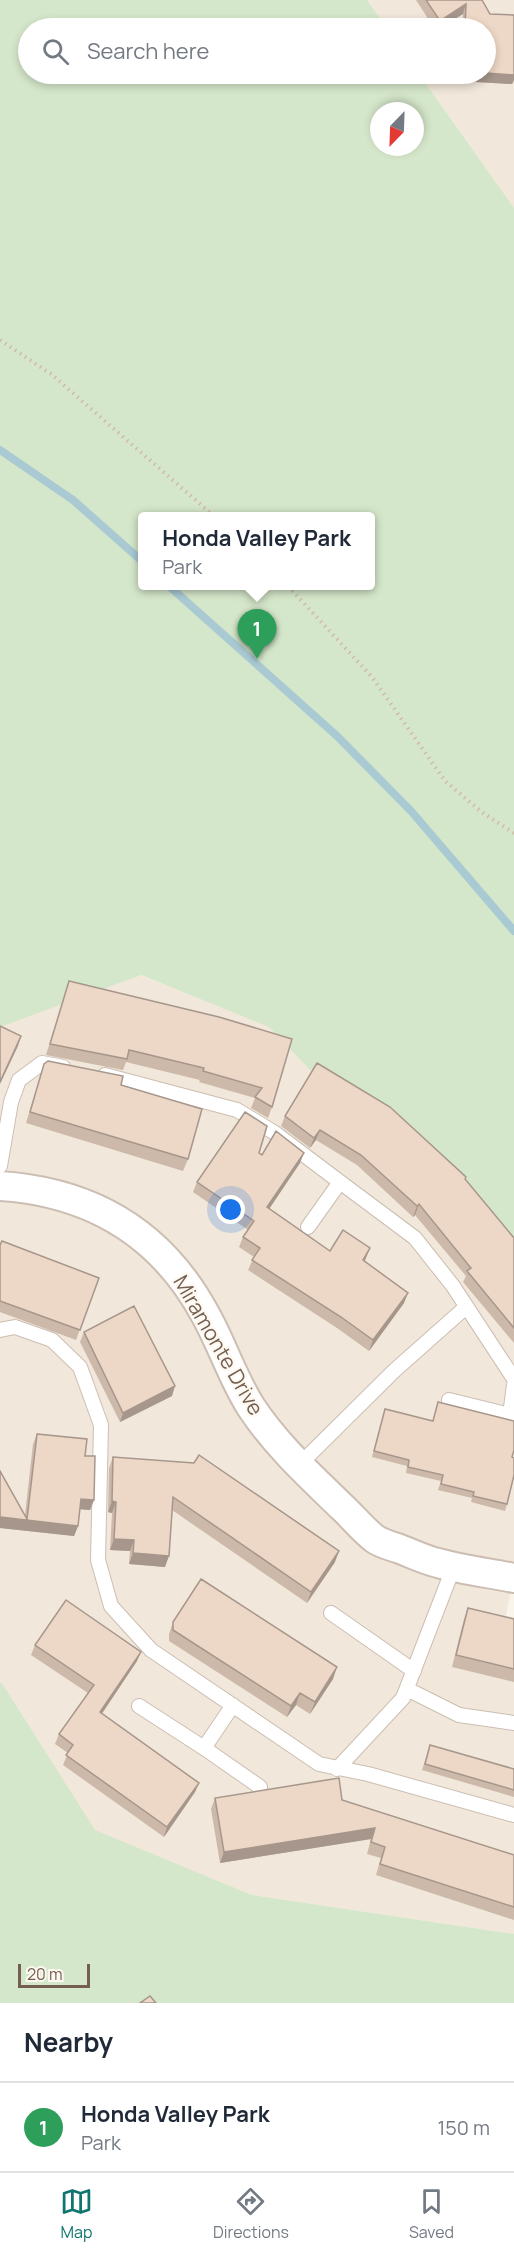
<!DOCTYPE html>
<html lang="en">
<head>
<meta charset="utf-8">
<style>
	body { margin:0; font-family:Manrope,sans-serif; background:#f2f2f3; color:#1f2937 }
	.compass { position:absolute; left:370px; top:102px; width:54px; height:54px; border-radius:50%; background:#fff; box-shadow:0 3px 9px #0003; rotate:203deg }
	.scale { position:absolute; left:18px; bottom:15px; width:72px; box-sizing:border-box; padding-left:6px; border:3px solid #735e51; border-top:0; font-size:16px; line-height:21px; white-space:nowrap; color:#735e51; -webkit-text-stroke:4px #fdf9f1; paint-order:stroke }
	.you { position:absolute; left:231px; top:1210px; width:21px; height:21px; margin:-15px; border:4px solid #fff; border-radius:50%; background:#1a73e8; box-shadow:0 0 0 9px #1a73e833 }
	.badge { display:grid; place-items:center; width:39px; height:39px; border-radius:50%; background:#0f766e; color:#fff; font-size:20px; font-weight:700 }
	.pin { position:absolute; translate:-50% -50px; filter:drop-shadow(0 2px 3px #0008) }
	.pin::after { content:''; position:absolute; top:32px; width:21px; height:18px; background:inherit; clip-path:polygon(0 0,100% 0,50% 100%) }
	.popup { position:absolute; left:138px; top:512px; width:237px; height:78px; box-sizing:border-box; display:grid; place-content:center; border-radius:6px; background:#fff; filter:drop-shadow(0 2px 4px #0005); font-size:20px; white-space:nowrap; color:#747a83 }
	.popup b { font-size:22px; color:#1f2937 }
	.popup::after { content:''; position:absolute; left:50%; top:100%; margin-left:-12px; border:12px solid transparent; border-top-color:#fff }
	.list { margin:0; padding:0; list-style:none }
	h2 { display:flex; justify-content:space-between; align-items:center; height:78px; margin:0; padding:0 24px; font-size:26px }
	h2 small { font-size:20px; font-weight:400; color:#747a83 }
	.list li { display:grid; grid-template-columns:39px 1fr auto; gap:18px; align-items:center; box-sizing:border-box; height:90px; padding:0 24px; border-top:2px solid #e0e1e3 }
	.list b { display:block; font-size:22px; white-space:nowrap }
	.list p { margin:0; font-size:20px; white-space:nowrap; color:#747a83 }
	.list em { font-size:20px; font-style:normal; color:#747a83 }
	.icon { flex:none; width:33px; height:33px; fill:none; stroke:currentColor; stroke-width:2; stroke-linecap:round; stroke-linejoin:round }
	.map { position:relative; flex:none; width:514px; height:2003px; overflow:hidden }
	.search { position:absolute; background:#fff; box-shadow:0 3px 9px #0003; left:18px; right:18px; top:18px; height:66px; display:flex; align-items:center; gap:15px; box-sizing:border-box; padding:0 21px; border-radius:33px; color:#747a83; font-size:22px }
	.sheet { height:168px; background:#fff }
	nav { display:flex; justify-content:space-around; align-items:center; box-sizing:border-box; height:84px; border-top:2px solid #e0e1e3; background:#fff; font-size:16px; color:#747a83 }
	nav a { display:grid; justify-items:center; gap:3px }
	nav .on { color:#0f766e }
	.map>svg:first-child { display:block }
	.residential { fill:#f1e7da }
	.green { fill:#d5e7ca; fill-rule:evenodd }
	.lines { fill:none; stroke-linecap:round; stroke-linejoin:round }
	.stream { stroke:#a9cad3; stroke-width:8 }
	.lane-casing { stroke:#ccbeb2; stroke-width:16 }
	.street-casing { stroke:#ccbeb2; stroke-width:32 }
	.path { stroke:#d2baa9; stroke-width:4; stroke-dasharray:1.5 4.5; stroke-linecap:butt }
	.lane { stroke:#fff; stroke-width:14 }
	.street { stroke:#fff; stroke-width:28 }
	.wall { fill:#ccb9aa }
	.shaded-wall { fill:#a6968b }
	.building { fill:#edd7c6; stroke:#a6968b; stroke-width:1.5 }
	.labels { text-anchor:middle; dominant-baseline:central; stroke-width:4.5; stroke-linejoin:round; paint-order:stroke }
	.street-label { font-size:21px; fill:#735e51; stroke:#fdf9f1 }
</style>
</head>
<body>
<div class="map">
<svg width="514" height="2003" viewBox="0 0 514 2003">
	<rect width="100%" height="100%" fill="#faf5eb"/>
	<path class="residential" d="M367,0H514V208L419,74H486V28H387Z
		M60,943L325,1049L514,1244V1572L506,1616L514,1617V1934L252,1895L94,1830L2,1683H0V967Z"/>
	<path class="green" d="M0,0H367L387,28H28V74H419L514,208V1282L269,1027L141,975L0,1027ZM379,111H415V147H379ZM143,516H371V586H143Z
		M0,1683H2L95,1830L252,1895L514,1934V2003H0Z"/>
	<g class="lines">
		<path class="stream" d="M0,450L73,500L143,562
			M169,586L337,736L411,811L514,931"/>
		<defs>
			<path id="lane" d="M105,1075L237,1110L275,1133L340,1182L415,1238L453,1286L514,1379
				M0,1166L11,1102L19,1080L42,1063L63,1067
				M308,1227L340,1182
				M0,1330L15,1327L52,1340L80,1367L101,1425L98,1560L111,1606L151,1650L319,1764L368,1774L514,1815
				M449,1400L510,1415L514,1385
				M299,1465L395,1370L466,1307
				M331,1613L414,1671
				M407,1689L459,1715L514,1723
				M139,1706L204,1748L233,1705
				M204,1748L260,1787
				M337,1769L403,1698L454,1566"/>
			<path id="street" d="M0,1186C91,1192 161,1233 205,1314C222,1344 232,1377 251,1407C276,1445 310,1476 342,1507C353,1517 363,1530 375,1539C382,1544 392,1546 400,1549C413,1554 425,1560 438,1563C463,1570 489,1573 514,1578"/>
		</defs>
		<use href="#lane" class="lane-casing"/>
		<use href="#street" class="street-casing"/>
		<path class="path" d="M0,340L51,374L214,516
			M288,586L372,677L445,781L483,813L514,833"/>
		<use href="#lane" class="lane"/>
		<use href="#street" class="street"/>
	</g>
	<path class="wall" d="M416,0H482L490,14L514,15V80L512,84L459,81V74H486V28H462L463,14L440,28H434Z
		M69,981L219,1017L272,1107L268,1118L251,1108L255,1098L199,1082L200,1080L126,1062L123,1070L46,1055Z
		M44,1064L121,1085L188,1159L183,1171L26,1123Z
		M285,1116L466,1177L465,1179L514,1238V1343L463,1282L466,1276L415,1215L413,1217L357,1165L316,1140L310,1148L281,1126Z
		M259,1153L300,1163L269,1209L330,1251L366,1258L365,1261L404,1303L369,1351L337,1328L248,1270L254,1257L239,1247L243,1237L248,1230L193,1192L197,1182Z
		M0,1245L99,1278L76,1340L0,1312Z
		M84,1332L172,1396L120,1422L80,1342Z
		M438,1402L512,1457L507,1504L505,1511L471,1502L472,1498L438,1490L441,1481L406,1473L407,1466L372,1457L385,1409L433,1421Z
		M37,1434L85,1456L94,1500L90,1510L80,1509L78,1526L74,1536L0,1528V1471L25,1515L33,1444Z
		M113,1457L335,1562L307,1603L172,1510L165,1567L129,1564L130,1551L110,1550L112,1513L108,1512L109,1468Z
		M468,1608L514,1619V1682L452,1667L464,1619Z
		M173,1622L333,1679L310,1714L296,1705L287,1717L169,1641V1634Z
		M35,1645L137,1661L102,1714L199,1783L195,1792L164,1837L63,1765L68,1753L55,1744L59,1734L88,1693L31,1655Z
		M430,1745L514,1769V1797L422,1770Z
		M215,1798L342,1800L514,1855V1920L376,1875L381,1858L367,1854L371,1839L220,1863L211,1809Z"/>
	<path class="shaded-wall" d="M466,4L463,14L440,28H437L440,21Z
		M486,73L514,75V80L512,84L459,81L461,74Z
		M21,1036L18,1046L0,1084V1082Z
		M320,1130L316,1140L310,1148L314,1138Z
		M304,1153L300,1163L263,1218L267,1207Z
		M419,1204L415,1215L413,1217L417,1206Z
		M370,1248L366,1258L359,1270L363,1260Z
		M408,1293L404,1303L369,1351L373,1340Z
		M175,1386L172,1396L120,1422L123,1413Z
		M81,1499L94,1500L90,1510L77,1509Z
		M112,1501L116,1502L112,1513L108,1512Z
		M0,1517L78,1526L74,1536L0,1528Z
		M114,1539L134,1540L130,1551L110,1550Z
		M339,1551L335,1562L307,1603L311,1592Z
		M133,1553L169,1556L165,1567L129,1564Z
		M141,1652L137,1661L96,1722L100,1712Z
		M337,1667L333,1679L310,1714L315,1702Z
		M300,1693L296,1705L287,1717L291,1706Z
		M199,1783L195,1792L164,1837L167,1827Z
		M375,1828L371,1839L220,1863L224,1852Z"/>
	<path class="building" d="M426,0H482L490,14L514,15V75L486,73V28H465L466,4L440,21Z
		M69,981L219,1017L292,1039L272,1107L255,1097L262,1088L203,1071L204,1068L129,1050L127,1059L50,1044Z
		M0,1026L21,1036L0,1082Z
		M48,1061L123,1076L121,1085L202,1109L188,1159L30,1112L44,1064Z
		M317,1063L390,1107L466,1177L465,1179L514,1238V1328L467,1271L471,1268L419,1204L417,1206L361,1155L320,1130L314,1138L285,1116Z
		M245,1112L267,1126L259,1153L262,1155L276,1131L304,1153L267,1207L330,1251L343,1230L370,1248L363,1260L408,1293L373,1340L341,1317L252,1260L260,1248L243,1237L254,1221L197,1182Z
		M2,1241L99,1278L80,1330L0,1301V1245Z
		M134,1306L175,1386L123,1413L84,1332Z
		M438,1402L514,1421V1450L512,1457L514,1458V1475L507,1504L473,1496L474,1492L441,1484L443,1475L408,1467L409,1460L374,1451L385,1409L433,1421Z
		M37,1434L87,1439L85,1456H95L94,1500L81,1499L78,1526L0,1517V1471L27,1519Z
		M199,1455L339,1551L311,1592L173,1497L169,1556L133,1553L134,1540L114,1539L116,1502L112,1501L113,1457L194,1463Z
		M201,1579L337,1667L315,1702L300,1693L291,1706L173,1630V1622Z
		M66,1600L141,1652L100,1712L199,1783L167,1827L66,1755L73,1745L59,1734L94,1685L35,1645Z
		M468,1608L514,1619V1669L456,1655Z
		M430,1745L514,1769V1790L425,1764Z
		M339,1778L342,1800L514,1855V1907L380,1864L385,1847L371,1842L375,1828L224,1852L215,1798Z
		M150,1996L156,2003H140Z"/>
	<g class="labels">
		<g class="street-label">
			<text transform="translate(219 1345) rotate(60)">Miramonte Drive</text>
		</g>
	</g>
</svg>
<svg class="compass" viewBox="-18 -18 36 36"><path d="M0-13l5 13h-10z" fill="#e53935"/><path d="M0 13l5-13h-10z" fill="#747a83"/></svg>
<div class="scale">20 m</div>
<div class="you"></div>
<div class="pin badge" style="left:257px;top:659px;background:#2e9e5b">1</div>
<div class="popup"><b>Honda Valley Park</b>Park</div>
<div class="search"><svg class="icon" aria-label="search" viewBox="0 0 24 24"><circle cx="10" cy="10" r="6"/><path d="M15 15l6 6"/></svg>Search here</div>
</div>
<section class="sheet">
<h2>Nearby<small></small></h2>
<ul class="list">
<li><span class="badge" style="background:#2e9e5b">1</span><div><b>Honda Valley Park</b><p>Park</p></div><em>150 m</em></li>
</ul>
</section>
<nav>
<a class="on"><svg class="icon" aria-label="map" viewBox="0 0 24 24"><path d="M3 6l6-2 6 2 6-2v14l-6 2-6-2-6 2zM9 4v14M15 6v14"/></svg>Map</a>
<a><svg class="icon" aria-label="directions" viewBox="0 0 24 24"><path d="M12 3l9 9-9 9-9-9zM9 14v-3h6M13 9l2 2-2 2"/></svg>Directions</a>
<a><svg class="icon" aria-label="saved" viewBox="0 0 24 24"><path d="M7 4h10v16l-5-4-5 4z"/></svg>Saved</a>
</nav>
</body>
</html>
